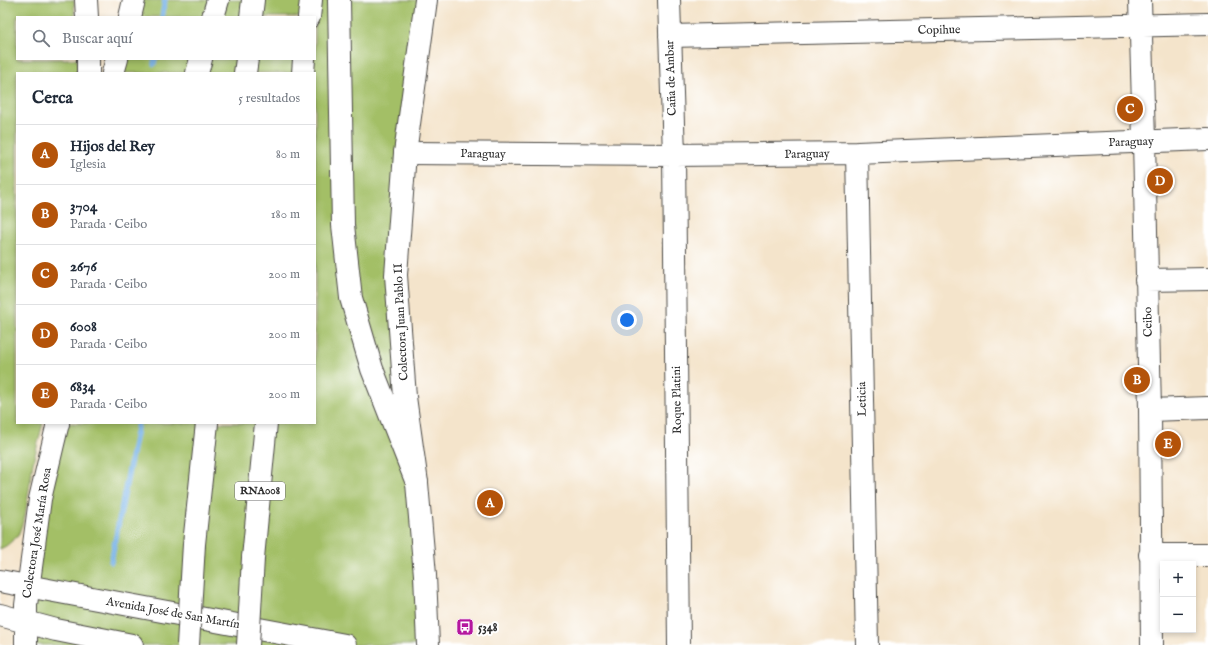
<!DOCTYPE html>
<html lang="es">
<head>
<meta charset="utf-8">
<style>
	body { margin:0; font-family:"IM FELL English",serif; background:#f2f2f3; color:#1f2937 }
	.controls { position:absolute; right:12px; bottom:12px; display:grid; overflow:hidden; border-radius:0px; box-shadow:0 2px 6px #0003 }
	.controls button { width:36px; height:36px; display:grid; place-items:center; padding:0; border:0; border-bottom:1px solid #e0e1e3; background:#fff; color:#1f2937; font:20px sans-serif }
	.you { position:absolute; left:627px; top:320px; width:14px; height:14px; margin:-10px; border:3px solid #fff; border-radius:50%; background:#1a73e8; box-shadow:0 0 0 6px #1a73e833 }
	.badge { display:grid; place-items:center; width:26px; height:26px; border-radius:50%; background:#b45309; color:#fff; font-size:13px; font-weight:700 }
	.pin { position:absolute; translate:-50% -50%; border:2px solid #fff; box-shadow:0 1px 4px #0006 }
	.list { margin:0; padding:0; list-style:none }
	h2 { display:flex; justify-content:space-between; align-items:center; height:52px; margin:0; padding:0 16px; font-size:17px }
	h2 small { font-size:13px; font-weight:400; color:#747a83 }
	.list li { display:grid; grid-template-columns:26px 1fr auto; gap:12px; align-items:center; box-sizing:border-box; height:60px; padding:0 16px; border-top:1px solid #e0e1e3 }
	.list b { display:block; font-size:15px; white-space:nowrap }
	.list p { margin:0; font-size:13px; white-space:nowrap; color:#747a83 }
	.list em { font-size:13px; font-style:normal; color:#747a83 }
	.icon { flex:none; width:22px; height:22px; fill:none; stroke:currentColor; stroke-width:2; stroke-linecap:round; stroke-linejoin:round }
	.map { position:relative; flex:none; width:1208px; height:645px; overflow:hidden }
	.search { position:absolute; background:#fff; box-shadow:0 2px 6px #0003; left:16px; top:16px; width:300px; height:44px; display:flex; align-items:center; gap:10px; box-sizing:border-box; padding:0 14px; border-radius:0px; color:#747a83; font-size:15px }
	.panel { position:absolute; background:#fff; box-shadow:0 2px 6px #0003; left:16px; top:72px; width:300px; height:352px; border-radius:0px }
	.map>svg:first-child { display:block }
	.green { fill:#a3bf66; stroke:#677548 }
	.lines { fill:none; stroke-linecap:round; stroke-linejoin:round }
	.stream { stroke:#75b1e7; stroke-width:5.5 }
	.minor-casing { stroke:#494743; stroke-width:24 }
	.secondary-casing { stroke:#494743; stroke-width:24 }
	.motorway-casing { stroke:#494743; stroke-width:24 }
	.minor { stroke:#fff; stroke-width:22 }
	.secondary { stroke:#fff; stroke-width:22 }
	.motorway { stroke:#fff; stroke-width:22 }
	.motorway-bridge-casing { stroke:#494743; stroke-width:24; stroke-linecap:butt }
	.motorway-bridge { stroke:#fff; stroke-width:22 }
	.labels { text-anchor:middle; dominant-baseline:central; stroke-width:4; stroke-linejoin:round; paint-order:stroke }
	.shield { fill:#fff; stroke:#6b6b6b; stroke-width:1 }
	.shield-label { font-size:11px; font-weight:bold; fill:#2b2b2b }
	.street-label { font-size:12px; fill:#2b2b2b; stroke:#fff }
	.poi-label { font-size:12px; font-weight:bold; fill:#2b2b2b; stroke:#fff; text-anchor:start }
</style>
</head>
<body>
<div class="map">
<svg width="1208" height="645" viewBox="0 0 1208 645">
	<rect width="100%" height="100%" fill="#fff"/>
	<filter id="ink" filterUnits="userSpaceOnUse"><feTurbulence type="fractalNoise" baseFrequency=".025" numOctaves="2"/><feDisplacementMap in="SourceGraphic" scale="8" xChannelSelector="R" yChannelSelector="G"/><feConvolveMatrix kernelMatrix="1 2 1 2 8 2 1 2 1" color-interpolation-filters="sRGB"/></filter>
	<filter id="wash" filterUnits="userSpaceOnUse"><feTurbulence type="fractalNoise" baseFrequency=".012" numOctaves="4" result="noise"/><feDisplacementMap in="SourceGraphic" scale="16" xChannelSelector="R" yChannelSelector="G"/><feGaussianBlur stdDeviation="0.9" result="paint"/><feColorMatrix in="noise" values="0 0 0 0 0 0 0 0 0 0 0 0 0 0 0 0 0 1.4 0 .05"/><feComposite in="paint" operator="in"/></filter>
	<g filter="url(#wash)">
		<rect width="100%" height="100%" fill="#f4e4cb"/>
		<path class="green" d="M0,0H74L75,17H17V59H77L78,73H17V423H43L33,463L25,516L18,536L6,546L0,549Z
			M134,0H426L396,275L428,645H26L58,423H315V73H113L117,59H315V17H130Z"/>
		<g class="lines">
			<path class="stream" d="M162,17L165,0
				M154,64L155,59
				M111,562L138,423"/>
		</g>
	</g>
	<g filter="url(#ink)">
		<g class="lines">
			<defs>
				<path id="minor" d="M86,0L87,17
					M669,0L674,155L679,645
					M1140,0L1144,141L1150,410L1152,645
					M670,36L1208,24
					M88,59V73
					M405,153L674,155L857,153L1208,139
					M857,153L867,645
					M1146,280L1208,279
					M1150,410L1208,408
					M1150,555H1208"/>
				<path id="secondary" d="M426,0L405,153L396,275L405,397L417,483L425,575L428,645
					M130,17L134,0
					M113,73L117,59
					M0,581L345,645
					M0,615L56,630L132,645
					M26,645V605L40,499L58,423"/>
				<path id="motorway" d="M339,0L343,225L351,298L372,369L417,483
					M213,17L218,0
					M251,17L253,0
					M309,17L311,0
					M197,73L201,59
					M245,73L247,59
					M303,73L304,59
					M57,425L58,423
					M194,544L207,423
					M253,558L266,423"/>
			</defs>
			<use href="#minor" class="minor-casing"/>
			<use href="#secondary" class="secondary-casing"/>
			<use href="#motorway" class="motorway-casing"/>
			<use href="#minor" class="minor"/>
			<use href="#secondary" class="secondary"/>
			<use href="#motorway" class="motorway"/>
			<defs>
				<path id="motorway-bridge" d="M188,645L194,544
					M248,645L253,558"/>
			</defs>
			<use href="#motorway-bridge" class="motorway-bridge-casing"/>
			<use href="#motorway-bridge" class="motorway-bridge"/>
		</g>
	</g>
	<defs>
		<symbol id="bus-square" viewBox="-11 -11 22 22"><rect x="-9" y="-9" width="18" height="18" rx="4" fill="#b5179e" stroke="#fff"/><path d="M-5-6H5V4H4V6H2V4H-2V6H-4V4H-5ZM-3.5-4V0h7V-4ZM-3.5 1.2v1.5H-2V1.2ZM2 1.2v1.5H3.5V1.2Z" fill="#fff"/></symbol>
	</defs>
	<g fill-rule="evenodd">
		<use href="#bus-square" x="455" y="617" width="20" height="20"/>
	</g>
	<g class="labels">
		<rect class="shield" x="235" y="482" width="50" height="18" rx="3"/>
		<g class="shield-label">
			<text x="260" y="491">RNA008</text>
		</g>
		<g class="street-label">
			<text transform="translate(939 30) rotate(-1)">Copihue</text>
			<text transform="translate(671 78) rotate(-92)">Caña de Ambar</text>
			<text transform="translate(1131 142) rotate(-2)">Paraguay</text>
			<text transform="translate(483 154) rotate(1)">Paraguay</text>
			<text transform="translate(807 154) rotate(-1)">Paraguay</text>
			<text transform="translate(401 322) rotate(-93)">Colectora Juan Pablo II</text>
			<text transform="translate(1148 322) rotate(-91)">Ceibo</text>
			<text transform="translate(862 399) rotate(-91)">Leticia</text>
			<text transform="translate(677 400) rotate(-91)">Roque Platini</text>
			<text transform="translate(37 533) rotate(-81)">Colectora José María Rosa</text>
			<text transform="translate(173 613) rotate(10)">Avenida José de San Martín</text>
		</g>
		<g class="poi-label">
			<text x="478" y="627">5348</text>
		</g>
	</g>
</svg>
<div class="controls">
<button>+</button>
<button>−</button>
</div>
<div class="you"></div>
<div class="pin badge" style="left:490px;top:503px">A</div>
<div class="pin badge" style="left:1137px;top:380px">B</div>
<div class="pin badge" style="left:1130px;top:109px">C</div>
<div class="pin badge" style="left:1160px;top:181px">D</div>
<div class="pin badge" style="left:1168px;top:444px">E</div>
<div class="search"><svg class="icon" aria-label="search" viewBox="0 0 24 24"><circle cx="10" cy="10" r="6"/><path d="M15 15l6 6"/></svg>Buscar aquí</div>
<section class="panel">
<h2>Cerca<small>5 resultados</small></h2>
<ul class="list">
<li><span class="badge">A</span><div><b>Hijos del Rey</b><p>Iglesia</p></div><em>80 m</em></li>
<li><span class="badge">B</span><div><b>3704</b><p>Parada · Ceibo</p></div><em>180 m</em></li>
<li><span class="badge">C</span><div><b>2676</b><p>Parada · Ceibo</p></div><em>200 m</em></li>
<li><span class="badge">D</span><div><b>6008</b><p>Parada · Ceibo</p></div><em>200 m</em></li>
<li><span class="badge">E</span><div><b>6834</b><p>Parada · Ceibo</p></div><em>200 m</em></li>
</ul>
</section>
</div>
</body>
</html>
